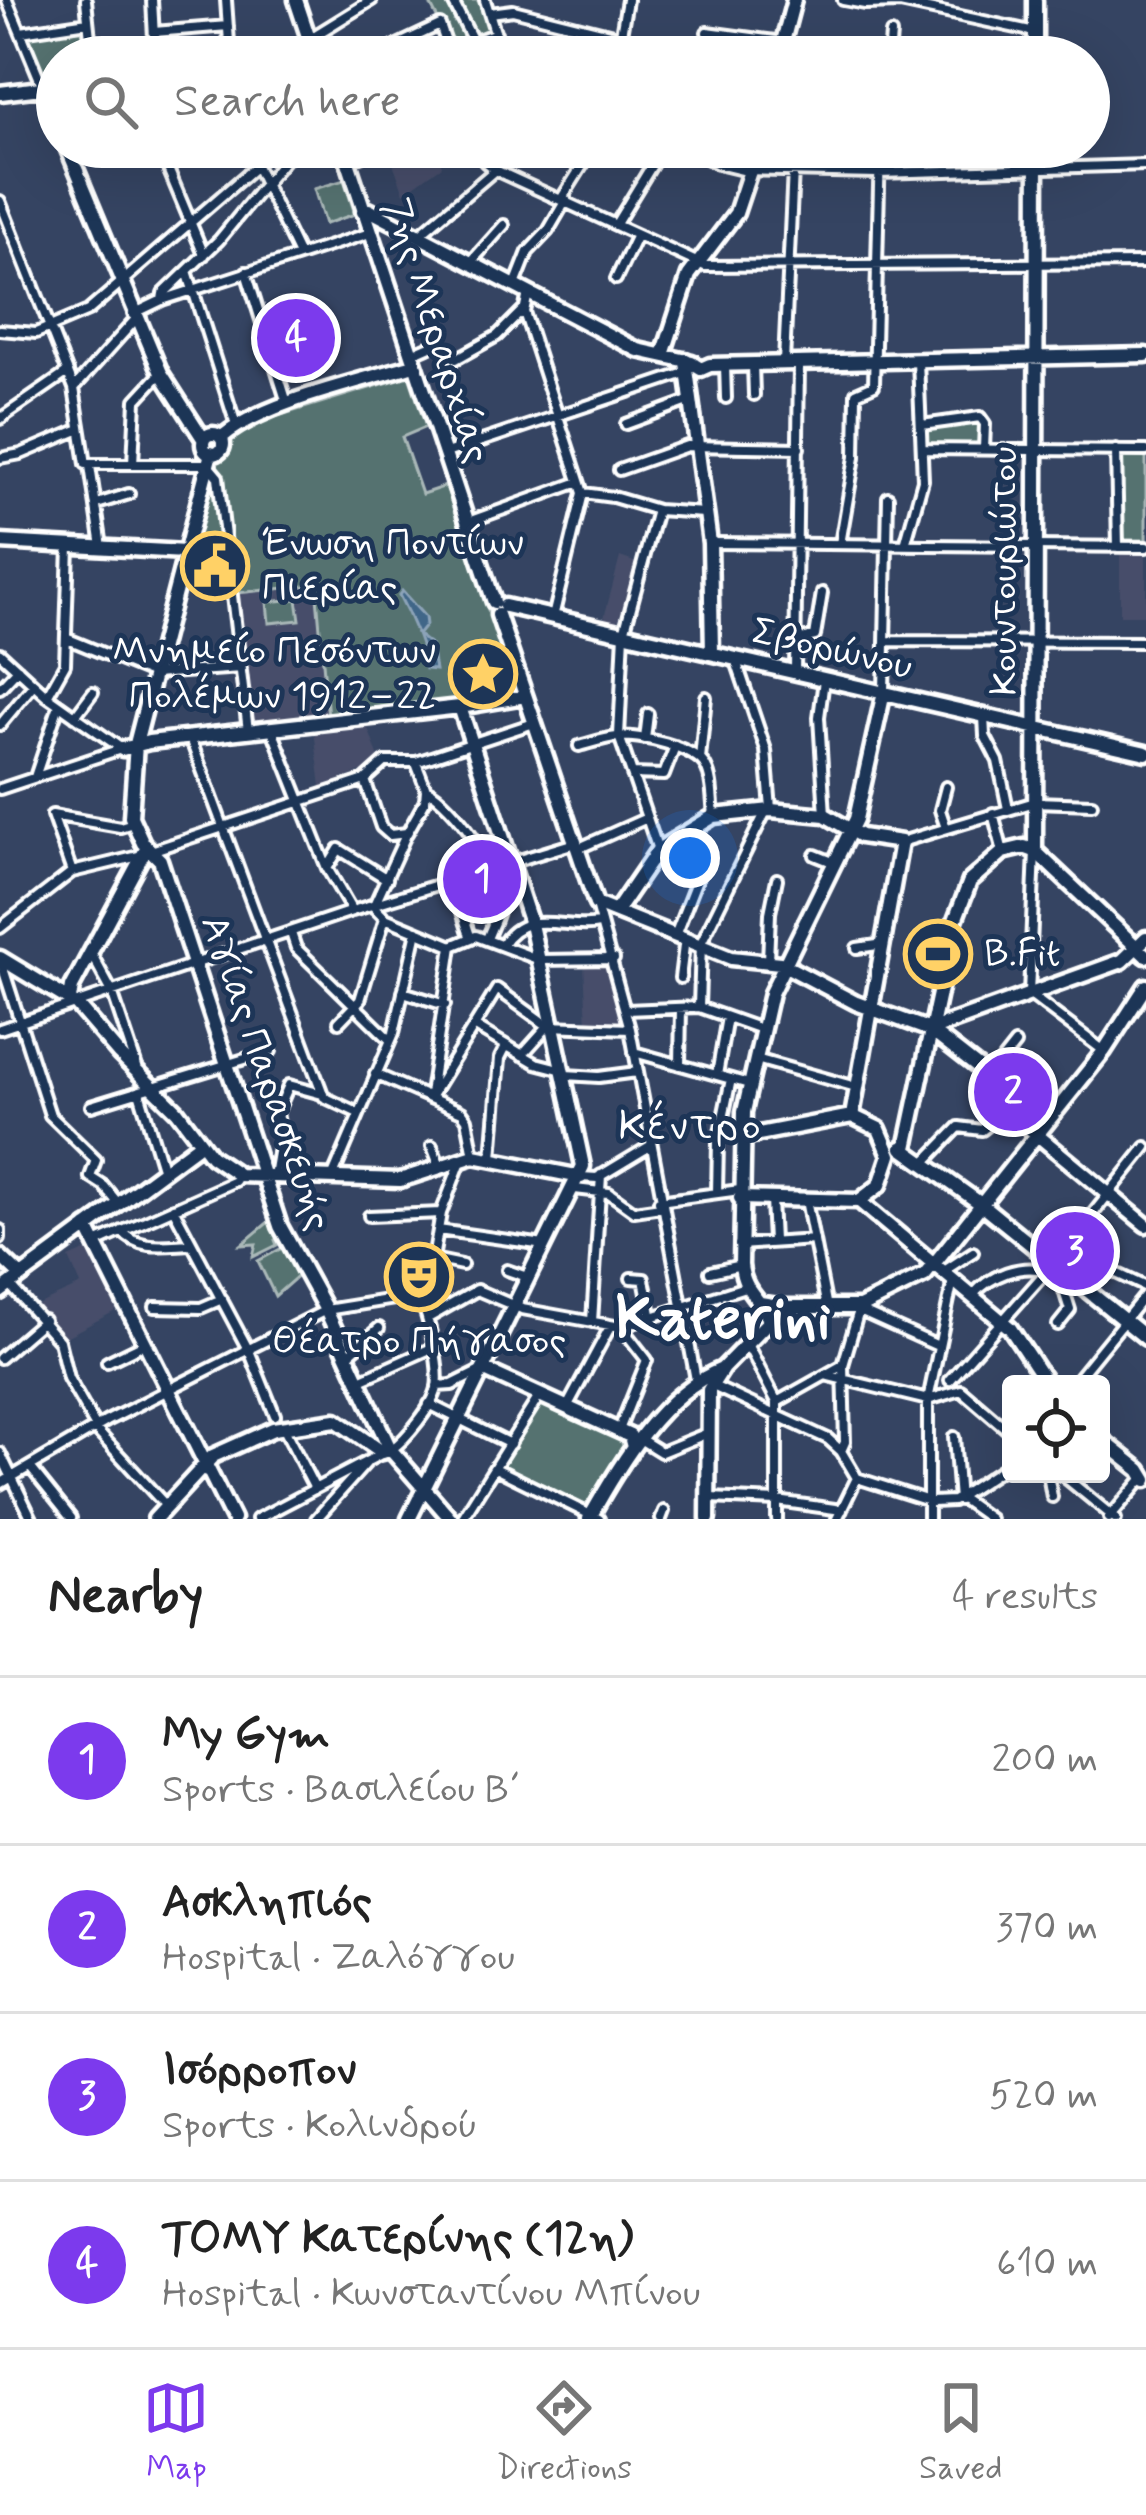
<!DOCTYPE html>
<html lang="en">
<head>
<meta charset="utf-8">
<style>
	body { margin:0; font-family:Mynerve,sans-serif; background:#f6f6f6; color:#222 }
	.controls { position:absolute; right:36px; bottom:36px; display:grid; overflow:hidden; border-radius:12px; box-shadow:0 12px 48px #0002 }
	.controls button { width:108px; height:108px; display:grid; place-items:center; padding:0; border:0; border-bottom:3px solid #e0e0e0; background:#fff; color:#222; font:60px sans-serif }
	.you { position:absolute; left:690px; top:858px; width:42px; height:42px; margin:-30px; border:9px solid #fff; border-radius:50%; background:#1a73e8; box-shadow:0 0 0 18px #1a73e833 }
	.badge { display:grid; place-items:center; width:78px; height:78px; border-radius:50%; background:#7c3aed; color:#fff; font-size:39px; font-weight:700 }
	.pin { position:absolute; translate:-50% -50%; border:6px solid #fff; box-shadow:0 3px 12px #0006 }
	.list { margin:0; padding:0; list-style:none }
	h2 { display:flex; justify-content:space-between; align-items:center; height:156px; margin:0; padding:0 48px; font-size:51px }
	h2 small { font-size:39px; font-weight:400; color:#767676 }
	.list li { display:grid; grid-template-columns:78px 1fr auto; gap:36px; align-items:center; box-sizing:border-box; height:168px; padding:0 48px; border-top:3px solid #e0e0e0 }
	.list b { display:block; font-size:45px; white-space:nowrap }
	.list p { margin:0; font-size:39px; white-space:nowrap; color:#767676 }
	.list em { font-size:39px; font-style:normal; color:#767676 }
	.icon { flex:none; width:66px; height:66px; fill:none; stroke:currentColor; stroke-width:2; stroke-linecap:round; stroke-linejoin:round }
	.map { position:relative; flex:none; width:1146px; height:1519px; overflow:hidden }
	.search { position:absolute; background:#fff; box-shadow:0 12px 48px #0002; left:36px; right:36px; top:36px; height:132px; display:flex; align-items:center; gap:30px; box-sizing:border-box; padding:0 42px; border-radius:66px; color:#767676; font-size:45px }
	.sheet { height:828px; background:#fff }
	nav { display:flex; justify-content:space-around; align-items:center; box-sizing:border-box; height:168px; border-top:3px solid #e0e0e0; background:#fff; font-size:33px; color:#767676 }
	nav a { display:grid; justify-items:center; gap:6px }
	nav .on { color:#7c3aed }
	.map>svg:first-child { display:block }
	.built { fill:#464e6a }
	.green { fill:#547270; stroke:#aab8b8; stroke-width:3 }
	.water { fill:#406688; stroke:#8ca3b8; stroke-width:3 }
	.lines { fill:none; stroke-linecap:round; stroke-linejoin:round }
	.street-casing { stroke:#fff; stroke-width:16 }
	.secondary-casing { stroke:#fff; stroke-width:21 }
	.street { stroke:#1d3557; stroke-width:8 }
	.secondary { stroke:#1d3557; stroke-width:12 }
	.labels { text-anchor:middle; dominant-baseline:central; stroke-width:10; stroke-linejoin:round; paint-order:stroke }
	.street-label { font-size:39px; fill:#fff; stroke:#1d3557 }
	.poi-label { font-size:39px; fill:#fff; stroke:#1d3557; text-anchor:start }
	.neighbourhood-label { font-size:42px; letter-spacing:3px; fill:#fff; stroke:#1d3557 }
	.town-label { font-size:63px; font-weight:bold; fill:#fff; stroke:#1d3557 }
</style>
</head>
<body>
<div class="map">
<svg width="1146" height="1519" viewBox="0 0 1146 1519">
	<rect width="100%" height="100%" fill="#354462"/>
	<filter id="ink" filterUnits="userSpaceOnUse"><feTurbulence type="fractalNoise" baseFrequency=".00833" numOctaves="2"/><feDisplacementMap in="SourceGraphic" scale="24" xChannelSelector="R" yChannelSelector="G"/><feConvolveMatrix kernelMatrix="1 2 1 2 8 2 1 2 1" color-interpolation-filters="sRGB"/></filter>
	<g filter="url(#ink)">
		<path class="built" d="M350,147H435L442,166L404,193L390,155L356,166Z
			M1120,549L1146,550V615H1120Z
			M620,557L637,563L618,622L604,618Z
			M316,585L328,717L252,725L236,593Z
			M366,723L379,758L377,766L321,787L314,730Z
			M584,964H609L621,1027L587,1026Z
			M92,1248L121,1308L62,1339L35,1306L81,1285L69,1258Z"/>
		<path class="green" d="M428,0H481L493,32L475,39L463,17L453,22L459,21L466,39L451,45Z
			M82,24L86,57H57V80L47,81L27,33Z
			M344,180L355,214L325,224L314,189Z
			M409,376L426,427L402,437L422,494L446,486L513,683L503,694L328,717L316,585L236,593L230,539L195,541L217,457L238,428Z
			M976,420L982,421V445H926L925,427Z
			M1120,457H1146V540H1122Z
			M297,599L300,620L269,623L267,602Z
			M271,1220L279,1237L275,1240L277,1245L253,1257L256,1244L241,1245Z
			M284,1247L300,1274L275,1296L258,1261Z
			M540,1400L630,1441L591,1512L499,1467Z"/>
		<path class="water" d="M402,591L425,617L426,625L418,635L431,645L435,670L425,669C427,652 407,610 399,595Z"/>
		<g class="lines">
			<defs>
				<path id="street" d="M7,0L43,87
					M86,0L92,57
					M152,0L155,57
					M226,0L230,57
					M452,0L473,41
					M485,0L503,57
					M843,0L865,4L900,3L1035,32
					M490,13L513,10L621,37
					M21,32L88,22
					M154,32L228,26
					M707,32L783,42
					M309,39L372,0
					M274,48L280,57
					M372,57L440,25L451,57
					M435,57L496,33
					M617,57L627,0
					M721,57L725,35
					M889,57L891,34
					M159,147L204,255
					M247,147L299,255
					M495,147L485,162L495,170L705,266L1146,263
					M686,147L718,164L743,170L878,173L1146,165
					M349,160L384,147
					M791,169L792,147
					M562,198L594,147
					M0,201L74,388L86,464H207L218,477L226,545
					M616,224L663,147
					M419,235L495,170
					M470,263L504,225
					M187,271L236,425
					M246,272L287,403
					M616,279L637,235
					M515,285L528,252L548,231L566,200
					M528,293L524,312L583,493L553,617
					M162,300L163,294L219,240L295,147
					M133,314L162,300L370,233
					M0,330L36,333L88,311L255,167
					M412,354L437,343L456,359L497,336L523,310
					M784,362L793,169
					M753,364L754,395
					M725,365L726,398
					M74,388L136,319
					M0,419L68,372
					M626,424L691,400
					M922,425L980,417L985,424L984,449
					M923,449L1146,451
					M1116,450L1118,547
					M446,453L688,372
					M0,458L21,454L80,429
					M133,464L136,400L161,373
					M90,466L102,547
					M619,470L687,446L799,448
					M583,493L613,497L657,510L705,513
					M97,504L129,494
					M657,510L624,633L619,736L658,850
					M468,522L579,482
					M711,543L1146,547
					M840,544L855,457L856,393L874,385L880,147
					M905,545L923,480L918,361
					M188,546L226,545L248,731
					M68,639L154,674L241,668
					M797,640L815,636L822,593
					M886,641L1146,642
					M0,653L47,696L122,749
					M735,658L766,750L771,809
					M795,672L799,363
					M824,680L819,717L825,815
					M0,688L18,669
					M884,692L888,497
					M47,696L65,664L69,546
					M75,716L93,692
					M984,716L985,736L998,761L1008,809
					M0,725L34,684
					M272,730L327,868L352,911
					M190,738L324,1097L358,1113
					M645,739L648,714
					M579,746C591,743 604,738 617,737C637,734 697,747 706,767C713,780 712,801 714,815
					M700,759L706,697
					M416,763L426,789C453,802 503,871 500,902C499,914 491,928 487,939
					M632,774L664,775L675,746
					M35,777L59,705
					M365,780L381,827L390,835L407,833L425,801L426,789
					M0,789L121,749
					M993,813L1003,852
					M946,828L940,810L946,787
					M901,842L1035,802L1092,804
					M577,849L647,818
					M154,850L365,780L385,762H416L534,723
					M1035,851L1029,994L1104,1051
					M815,855L835,863
					M328,867L339,849L387,879
					M72,872L52,815L120,827L133,823
					M452,881L470,936
					M374,905L405,837
					M596,905L630,1029L696,1380
					M373,906L385,918L452,946
					M0,928L72,872L139,856
					M291,933L296,948L390,1040
					M676,933L701,869
					M502,945C525,906 565,931 599,924
					M452,946L476,936L540,960L614,959
					M857,948L884,944
					M91,953L112,992L137,1067
					M0,959L50,1115L96,1160L90,1177L104,1186L118,1203
					M768,961L770,913L777,879
					M680,978L685,938
					M403,992L445,1005
					M699,1007L701,943L765,813
					M626,1010L699,1007L761,1029
					M339,1022L360,1000L385,918
					M474,1026L536,1063L563,1070
					M0,1029L352,911L575,843
					M634,1052L749,1084
					M522,1055L548,1026
					M756,1059L856,1087
					M680,1065L681,1008
					M375,1074L462,1112L467,1119L474,1156
					M565,1075L599,1077L637,1072
					M717,1075L727,1017
					M989,1077L1015,1044
					M139,1092L163,1171
					M430,1094L452,946
					M431,1096L497,989L548,1026L630,1029
					M91,1106L271,1051
					M432,1146L440,1167
					M492,1158L500,1058L506,1046
					M925,1162L959,1127L982,1130L1011,1107
					M274,1176L281,1135L277,1113L289,1085L322,1094
					M581,1177L597,1178L650,1146
					M332,1178L394,1033L417,931
					M575,1189L609,1193L634,1211L661,1207
					M717,1193L718,1142L731,1079
					M771,1200L773,1241
					M806,1200L827,1308
					M659,1201L740,1190
					M173,1208L250,1353L275,1415
					M369,1216L441,1213
					M0,1230V1238
					M438,1230L544,1245
					M122,1231C139,1251 166,1245 191,1244
					M96,1243L235,1181L239,1175
					M739,1245L814,1240
					M1059,1257L1101,1266L1146,1287
					M433,1259L462,1265
					M1057,1268L1070,1310L1058,1325
					M507,1270L527,1277
					M944,1271L973,1252
					M710,1272L741,1265
					M631,1278L644,1279L652,1319
					M10,1285L59,1341L68,1378L99,1433L167,1507
					M972,1296C990,1275 1021,1263 1047,1271
					M155,1307L201,1308L222,1299
					M860,1311L938,1346
					M428,1318L477,1290L522,1309L621,1327L745,1287
					M592,1322L601,1175
					M748,1346L777,1402
					M348,1355L379,1328
					M0,1358L44,1320
					M107,1362L144,1344
					M829,1376L928,1400L961,1390L1011,1433
					M360,1380L432,1348
					M950,1380L1053,1264L1146,1147
					M1073,1384L1146,1294
					M437,1386L452,1385L480,1371
					M713,1386L828,1439L841,1451L857,1478L932,1502L953,1501L1011,1463
					M429,1404L510,1444
					M567,1407L610,1327
					M283,1427L314,1487
					M619,1430L647,1360L622,1328
					M954,1437L959,1500
					M640,1439L661,1452L708,1433
					M392,1449C406,1439 433,1406 437,1388C441,1365 428,1317 419,1295L433,1259L441,1213L461,1161
					M841,1451L845,1442L843,1365
					M0,1453L32,1519
					M30,1467L71,1518
					M495,1468L599,1519
					M1061,1474L1116,1519
					M0,1484L107,1421L326,1310L419,1295
					M1052,1497L1049,1480L1054,1474
					M710,1498L777,1501L842,1510
					M962,1499L990,1519
					M1109,1518L1143,1478
					M257,1519L383,1453
					M316,1519L368,1461
					M462,1519L540,1395
					M661,1519L664,1511
					M777,1519V1402L843,1365L860,1307
					M837,1519L857,1478
					M928,1519V1400L953,1280"/>
				<path id="secondary" d="M296,0L315,57
					M779,57L794,0
					M1035,57V0
					M43,87L57,121
					M0,93L57,86
					M67,147L161,373L204,440
					M343,147L494,602
					M363,211L369,210L638,350L692,362
					M663,355L689,275L736,213L758,147
					M686,360L701,369L710,365L1146,355
					M686,362L710,543L712,653
					M203 444a10 10 0 1 1 20 0a10 10 0 1 1-20 0Z
					M221,438C260,403 361,381 414,365
					M211,453L136,744L131,817L143,843L160,860L280,1226L326,1310L390,1449L451,1519
					M0,542L185,552
					M505,606L1146,753
					M498,615L596,904L731,958L780,963L856,1003L930,1030L985,1073L1029,1128L1146,1225
					M122,749L149,742L460,707L525,696
					M1035,851L1037,147
					M1035,851L1146,956
					M617,910L658,850L714,816L771,810L825,815L861,836L901,842L852,1116
					M0,958L76,1004L119,1054L177,1111L211,1156L239,1175L400,1180L474,1156L581,1177
					M70,999L72,987L147,847
					M930,1030L1122,961L1146,938
					M902,1148L981,1204L1146,1338
					M906,1148L954,923L970,881L1003,852L1024,847L1035,851
					M740,1198L859,1201L880,1185L890,1155L879,1129L852,1116L743,1137
					M859,1201L1010,1328L1047,1384
					M87,1227L233,1519
					M0,1256L20,1275
					M0,1292L201,1143
					M760,1303L785,1307H860L925,1275L1104,1051L1146,986
					M768,1323C764,1298 744,1296 741,1265L744,1112L771,993L856,819L884,692
					M485,1370L630,1436L633,1447
					M1101,1439L1140,1470L1146,1480
					M155,1519L213,1456L273,1429L336,1420L382,1452L390,1449
					M409,1519L583,1166L531,924L460,707
					M589,1519C620,1463 661,1394 722,1369
					M708,1519L709,1390L723,1368L770,1320"/>
			</defs>
			<use href="#street" class="street-casing"/>
			<use href="#secondary" class="secondary-casing"/>
			<use href="#street" class="street"/>
			<use href="#secondary" class="secondary"/>
		</g>
	</g>
	<defs>
		<symbol id="civic-ring" viewBox="-11 -11 22 22"><circle r="9.5" fill="#1d3557" stroke="#ffd166" stroke-width="1.5"/><path d="M-.6-6.5H3V-4.5H.6V-3L4-1V1h2V6H-6V1h2V-1L-.6-3ZM-1.2 2.5V6h2.4V2.5Z" fill="#ffd166"/></symbol>
		<symbol id="sight-ring" viewBox="-11 -11 22 22"><circle r="9.5" fill="#1d3557" stroke="#ffd166" stroke-width="1.5"/><path d="M0-6L1.8-2.2L6-1.7L2.9 1.2L3.7 5.4L0 3.3L-3.7 5.4L-2.9 1.2L-6-1.7L-1.8-2.2Z" fill="#ffd166"/></symbol>
		<symbol id="stadium-ring" viewBox="-11 -11 22 22"><circle r="9.5" fill="#1d3557" stroke="#ffd166" stroke-width="1.5"/><path d="M0-5a6.5 5 0 1 0 0 10a6.5 5 0 1 0 0-10ZM-3.5-1.8h7v3.6h-7Z" fill="#ffd166"/></symbol>
		<symbol id="theatre-ring" viewBox="-11 -11 22 22"><circle r="9.5" fill="#1d3557" stroke="#ffd166" stroke-width="1.5"/><path d="M-5-5.5Q0-4 5-5.5V0Q5 5 0 6Q-5 5-5 0ZM-3.3-2.5H-1v1.5H-3.3ZM1-2.5H3.3v1.5H1ZM-2.8 1Q0 5.5 2.8 1Z" fill="#ffd166"/></symbol>
	</defs>
	<g fill-rule="evenodd">
		<use href="#civic-ring" x="177" y="528" width="76" height="76"/>
		<use href="#sight-ring" x="445" y="636" width="76" height="76"/>
		<use href="#stadium-ring" x="900" y="916" width="76" height="76"/>
		<use href="#theatre-ring" x="381" y="1239" width="76" height="76"/>
	</g>
	<g class="labels">
		<g class="street-label">
			<text transform="translate(435 331) rotate(72)">7ης Μεραρχίας</text>
			<text transform="translate(1005 571) rotate(-90)">Κουντουριώτου</text>
			<text transform="translate(832 650) rotate(13)">Σβορώνου</text>
			<text transform="translate(265 1073) rotate(71)">Αγίας Παρασκευής</text>
		</g>
		<g class="poi-label">
			<text x="262" y="544">Ένωση Ποντίων<tspan x="262" dy="45">Πιερίας</tspan></text>
			<text x="436" y="652" text-anchor="end">Μνημείο Πεσόντων<tspan x="436" dy="45">Πολέμων 1912–22</tspan></text>
			<text x="984" y="954">B.Fit</text>
			<text x="419" y="1342" text-anchor="middle">Θέατρο Πήγασος</text>
		</g>
		<g class="neighbourhood-label">
			<text x="691" y="1127">Κέντρο</text>
		</g>
		<g class="town-label">
			<text x="723" y="1320">Katerini</text>
		</g>
	</g>
</svg>
<div class="controls">
<button><svg class="icon" aria-label="locate" viewBox="0 0 24 24"><circle cx="12" cy="12" r="6"/><path d="M12 2v4M12 18v4M2 12h4M18 12h4"/></svg></button>
</div>
<div class="you"></div>
<div class="pin badge" style="left:482px;top:879px">1</div>
<div class="pin badge" style="left:1013px;top:1092px">2</div>
<div class="pin badge" style="left:1075px;top:1251px">3</div>
<div class="pin badge" style="left:296px;top:338px">4</div>
<div class="search"><svg class="icon" aria-label="search" viewBox="0 0 24 24"><circle cx="10" cy="10" r="6"/><path d="M15 15l6 6"/></svg>Search here</div>
</div>
<section class="sheet">
<h2>Nearby<small>4 results</small></h2>
<ul class="list">
<li><span class="badge">1</span><div><b>My Gym</b><p>Sports · Βασιλείου Β΄</p></div><em>200 m</em></li>
<li><span class="badge">2</span><div><b>Ασκληπιός</b><p>Hospital · Ζαλόγγου</p></div><em>370 m</em></li>
<li><span class="badge">3</span><div><b>Ισόρροπον</b><p>Sports · Κολινδρού</p></div><em>520 m</em></li>
<li><span class="badge">4</span><div><b>ΤΟΜΥ Κατερίνης (12η)</b><p>Hospital · Κωνσταντίνου Μπίνου</p></div><em>610 m</em></li>
</ul>
</section>
<nav>
<a class="on"><svg class="icon" aria-label="map" viewBox="0 0 24 24"><path d="M3 6l6-2 6 2 6-2v14l-6 2-6-2-6 2zM9 4v14M15 6v14"/></svg>Map</a>
<a><svg class="icon" aria-label="directions" viewBox="0 0 24 24"><path d="M12 3l9 9-9 9-9-9zM9 14v-3h6M13 9l2 2-2 2"/></svg>Directions</a>
<a><svg class="icon" aria-label="saved" viewBox="0 0 24 24"><path d="M7 4h10v16l-5-4-5 4z"/></svg>Saved</a>
</nav>
</body>
</html>
